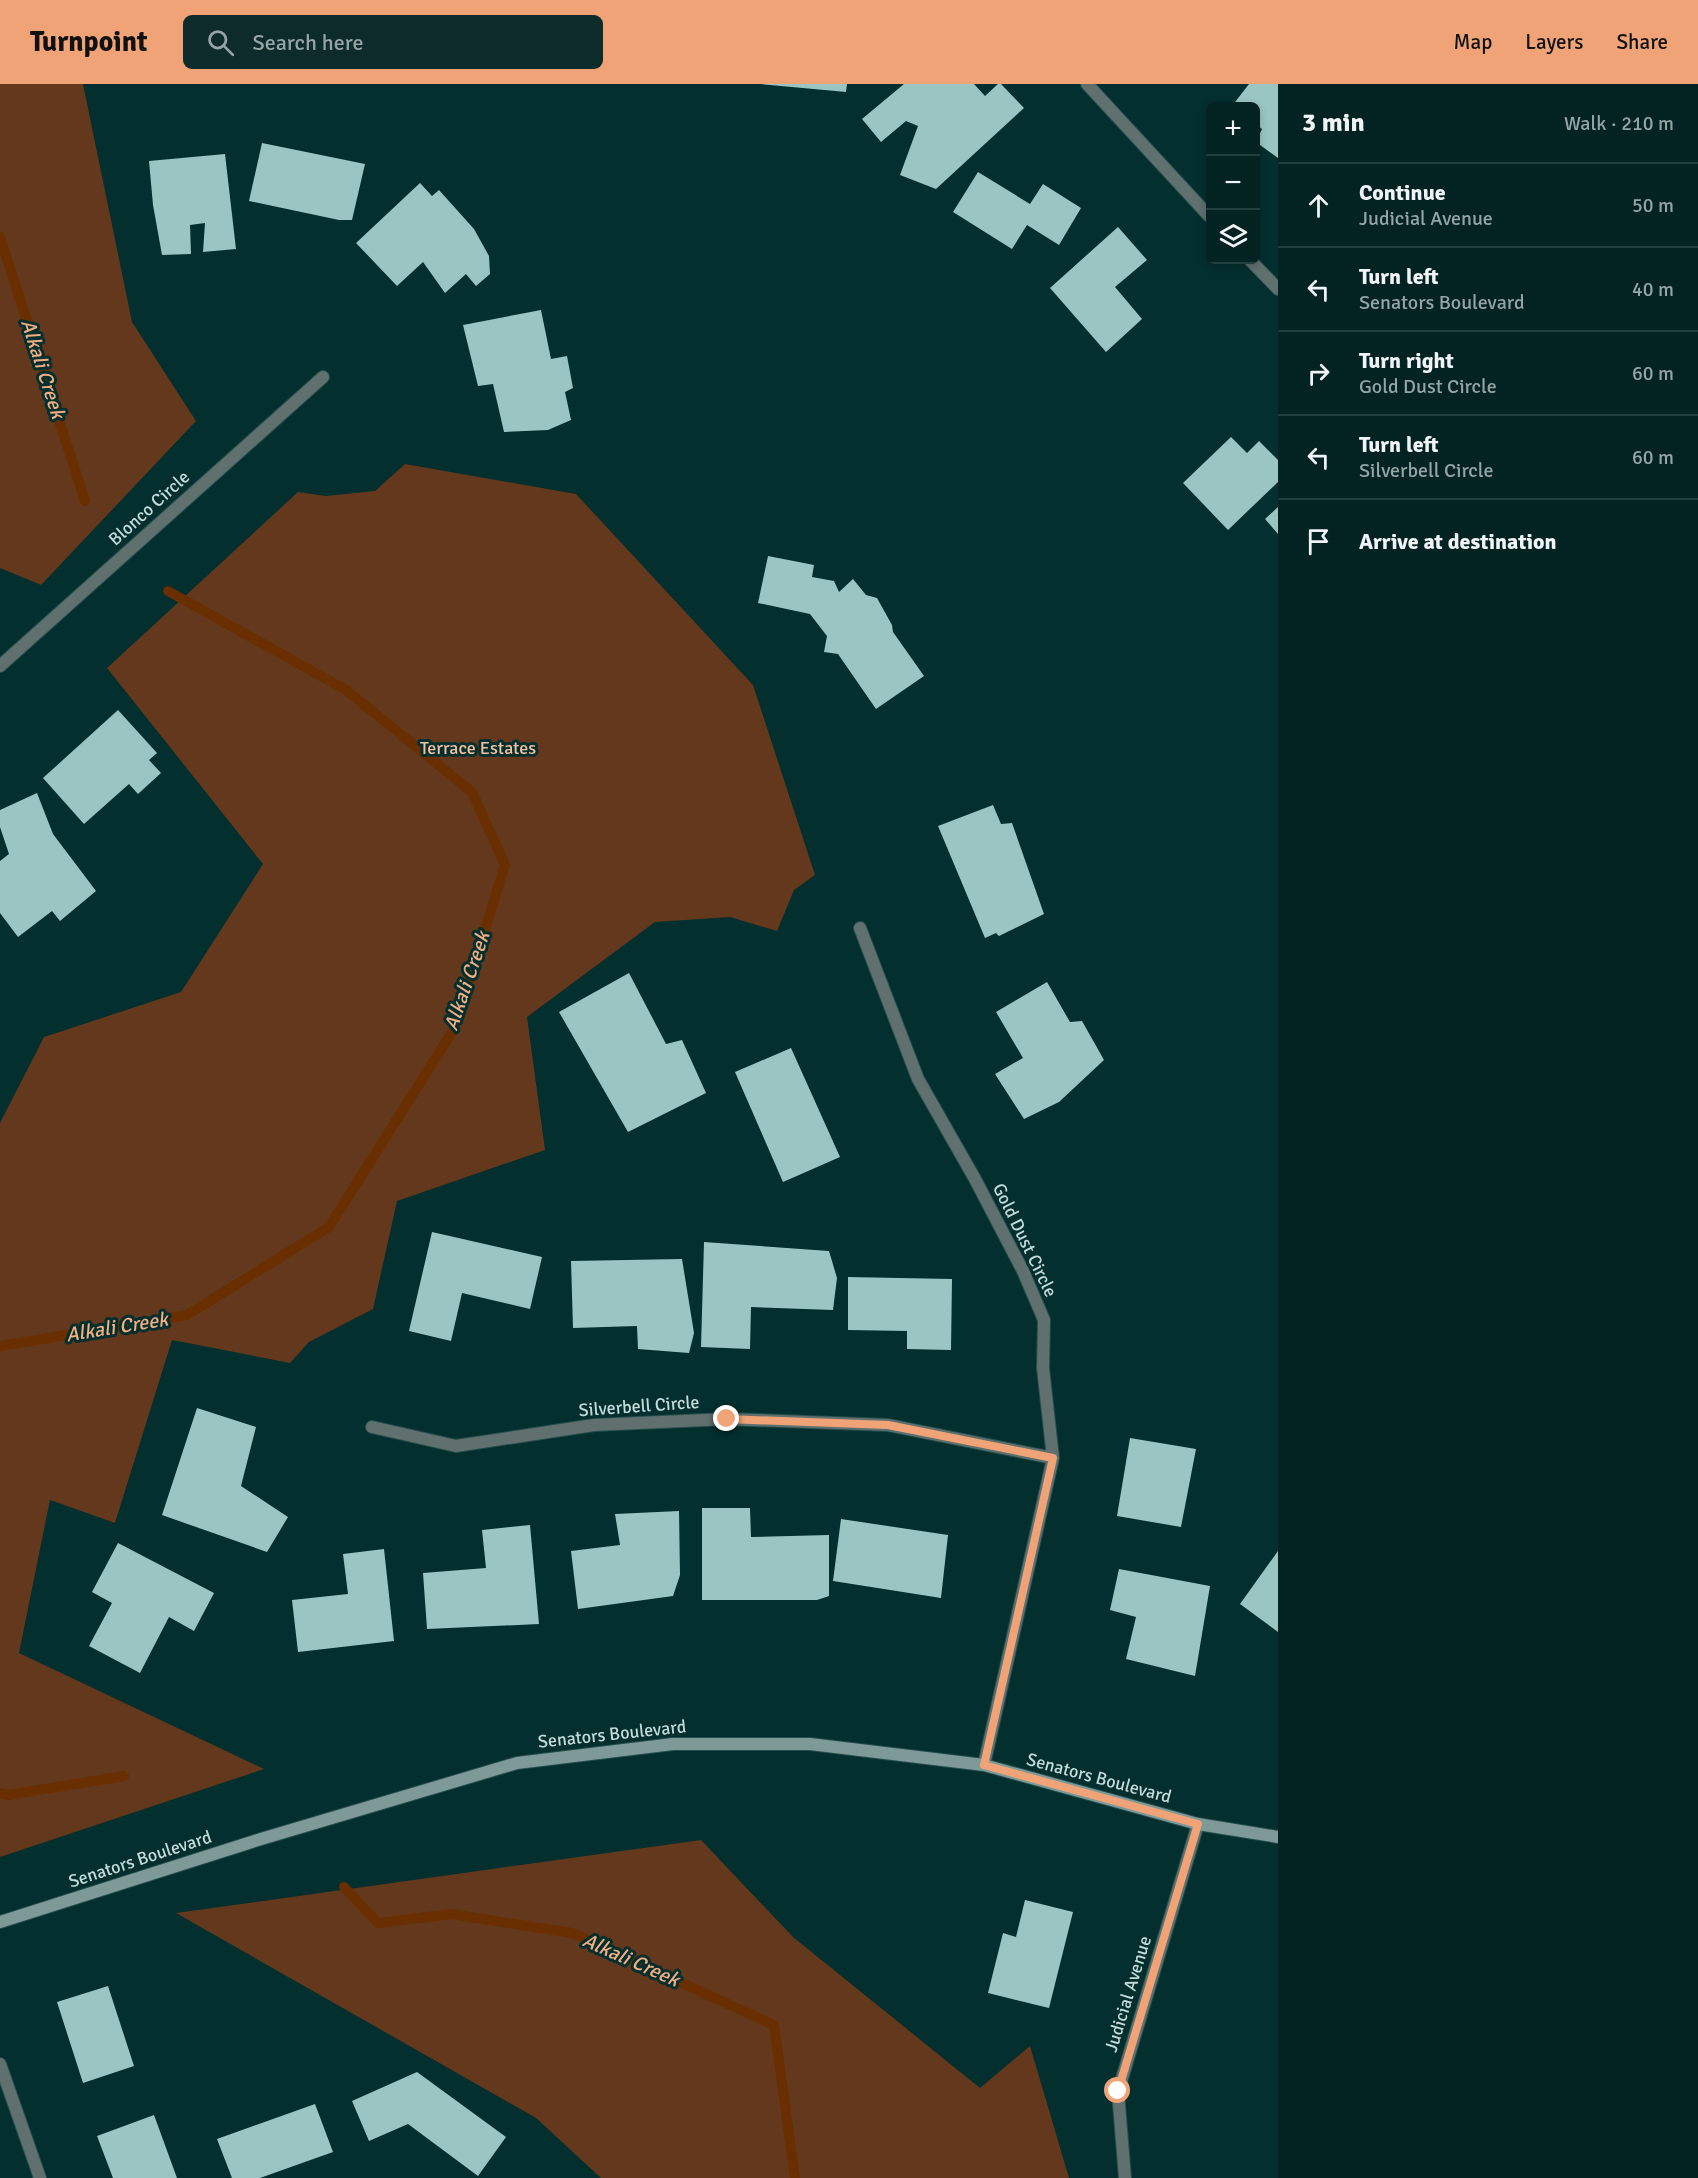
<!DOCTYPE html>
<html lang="en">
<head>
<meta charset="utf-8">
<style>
	body { margin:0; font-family:Signika,sans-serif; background:#0c2b2a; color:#f1f3f6 }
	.controls { position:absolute; right:18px; top:18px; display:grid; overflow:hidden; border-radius:9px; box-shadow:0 3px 9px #0003 }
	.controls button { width:54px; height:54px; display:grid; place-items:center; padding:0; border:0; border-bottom:2px solid #234040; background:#022322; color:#f1f3f6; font:30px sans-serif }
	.stop { position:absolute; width:18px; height:18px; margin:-14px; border:4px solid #efa376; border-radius:50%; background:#fff }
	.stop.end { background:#efa376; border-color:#fff; box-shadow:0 2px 6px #0008 }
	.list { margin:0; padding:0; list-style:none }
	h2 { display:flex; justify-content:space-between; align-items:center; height:78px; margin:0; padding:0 24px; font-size:26px }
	h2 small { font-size:20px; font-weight:400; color:#96a4a5 }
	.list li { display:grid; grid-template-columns:39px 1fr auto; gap:18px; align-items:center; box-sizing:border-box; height:84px; padding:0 24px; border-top:2px solid #234040 }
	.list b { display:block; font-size:22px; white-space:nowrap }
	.list p { margin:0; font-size:20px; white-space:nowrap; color:#96a4a5 }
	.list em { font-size:20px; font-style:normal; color:#96a4a5 }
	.icon { flex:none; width:33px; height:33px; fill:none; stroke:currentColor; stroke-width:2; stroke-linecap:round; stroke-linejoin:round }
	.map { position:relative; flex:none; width:1278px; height:2094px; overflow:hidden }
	header { display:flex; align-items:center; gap:36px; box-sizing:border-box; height:84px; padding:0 30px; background:#efa376; color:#111 }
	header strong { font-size:28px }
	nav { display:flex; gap:33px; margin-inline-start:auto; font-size:21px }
	.search { width:420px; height:54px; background:#0c2b2a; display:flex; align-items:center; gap:15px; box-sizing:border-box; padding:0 21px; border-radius:9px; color:#96a4a5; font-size:22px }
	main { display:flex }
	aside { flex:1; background:#022322 }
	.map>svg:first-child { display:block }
	.green { fill:#64381c }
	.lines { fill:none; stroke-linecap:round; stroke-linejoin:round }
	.stream { stroke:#692f00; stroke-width:10 }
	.building { fill:#9ac5c3 }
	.street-casing { stroke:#264e4d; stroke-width:14 }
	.secondary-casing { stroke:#264e4d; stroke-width:14 }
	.street { stroke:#5f706f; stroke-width:12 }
	.secondary { stroke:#7d9998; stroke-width:12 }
	.route { stroke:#efa376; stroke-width:8 }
	.labels { text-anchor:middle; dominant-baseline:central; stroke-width:6; stroke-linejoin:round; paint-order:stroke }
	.street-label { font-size:18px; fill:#c5dad9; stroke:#032f2e }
	.park-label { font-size:18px; fill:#f6bf9f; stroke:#032f2e }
	.water-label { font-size:20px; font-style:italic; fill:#f5ad82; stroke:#032f2e }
</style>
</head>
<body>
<header>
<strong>Turnpoint</strong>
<div class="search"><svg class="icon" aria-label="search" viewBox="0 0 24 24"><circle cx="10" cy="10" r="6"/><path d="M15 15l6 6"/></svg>Search here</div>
<nav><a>Map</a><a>Layers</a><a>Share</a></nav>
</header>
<main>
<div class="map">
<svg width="1278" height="2094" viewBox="0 0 1278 2094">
	<rect width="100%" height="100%" fill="#032f2e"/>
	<path class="green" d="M0,0H83L132,238L196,337L41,501L0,484Z
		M405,380L576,410L753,601L815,791L794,806L777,847L730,833L655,838L527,933L545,1066L397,1117L373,1225L309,1258L290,1279L172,1256L115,1439L50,1416L19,1569L264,1685L0,1773V1039L44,953L181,908L263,780L107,584L298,408L326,412L375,407Z
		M701,1756L793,1853L980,2004L1030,1962L1069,2094H601L536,2034L176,1829Z"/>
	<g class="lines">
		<path class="stream" d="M0,153L85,417
			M0,1262L187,1231L329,1143L454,945L505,781L472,708L346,606L168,507
			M0,1709L8,1711L124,1692
			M344,1803L378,1839L451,1830L572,1849L774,1941L795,2094"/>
	</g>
	<path class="building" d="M760,0H847L846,8Z
		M904,0H974L985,12L998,0H1001L1024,24L936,105L900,91L918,42L906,37L881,58L862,35Z
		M1249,0H1278V74L1256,58L1262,45L1256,40V22H1232Z
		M262,59L365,80L352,136H339L249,117Z
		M225,70L236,165L203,168L205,139L190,141L191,170L162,171L153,121L149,77Z
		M978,88L1030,120L1043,100L1081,124L1059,161L1027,141L1012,165L953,128Z
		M420,99L432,112L439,106L474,145L489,172L490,190L476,202L466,190L445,209L423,178L397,202L356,159Z
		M1118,143L1147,176L1115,203L1142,235L1106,268L1050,204Z
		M541,226L551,275L567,272L573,304L565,308L571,336L548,346L504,348L493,300L478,302L463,241Z
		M1231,353L1247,369L1259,357L1278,376V398L1228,446L1183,399Z
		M1278,423V450L1265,435Z
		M768,472L814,481L812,493L834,497L839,508L853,495L866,511L877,514L892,541L893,548L924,592L876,625L838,570L824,568L827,552L810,530L758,519Z
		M118,626L157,669L149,676L161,689L138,710L129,700L84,740L43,694Z
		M37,709L53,750L96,807L60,837L52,827L18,853L0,829V777L9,770L0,743V726Z
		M993,721L1001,740L1012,739L1044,830L999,852L996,849L985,854L938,742Z
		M629,889L666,960L682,956L706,1009L628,1048L559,928Z
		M1047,898L1070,938L1082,937L1104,976L1059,1018L1024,1035L995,990L1023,974L996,928Z
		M791,964L840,1073L783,1098L735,988Z
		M432,1148L542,1173L530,1225L462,1209L451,1257L409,1247Z
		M704,1158L829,1167L837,1194L833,1226L751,1223L750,1265L701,1263Z
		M682,1175L694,1249L689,1269L638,1265L637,1242L573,1244L571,1177Z
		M848,1193L952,1195L951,1266L907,1265V1247L848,1246Z
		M197,1324L256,1343L241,1402L288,1433L267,1468L162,1431Z
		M1130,1354L1196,1365L1181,1443L1117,1432Z
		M702,1424H750L751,1453L829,1451V1512L817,1516H702Z
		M679,1427L680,1491L673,1512L578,1525L571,1467L620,1461L615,1430Z
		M841,1435L948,1451L941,1514L833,1497Z
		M530,1441L539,1540L427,1545L423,1489L486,1484L482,1446Z
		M118,1459L214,1509L194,1547L169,1533L140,1589L89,1562L112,1519L92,1508Z
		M384,1465L394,1557L298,1568L292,1516L348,1510L343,1470Z
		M1278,1467V1548L1240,1520Z
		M1119,1485L1210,1502L1195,1592L1126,1575L1136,1533L1110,1526Z
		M1025,1816L1073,1828L1049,1924L988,1909L1003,1849L1016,1853Z
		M108,1902L134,1982L83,1999L57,1918Z
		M417,1988L506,2053L478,2092L408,2040L369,2057L352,2017Z
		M315,2020L333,2068L260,2094H232L217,2055Z
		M154,2031L177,2094H113L97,2052Z"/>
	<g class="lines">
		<defs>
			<path id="street" d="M1087,0L1210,133
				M1250,176L1278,205
				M0,582L323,293
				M860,844L918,995L975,1095L1023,1187L1044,1236L1043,1284L1053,1374L984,1681
				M372,1343L456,1362L594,1341L727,1335L888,1341L1053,1374
				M0,1980L40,2094
				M1125,2094L1118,2008L1198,1740"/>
			<path id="secondary" d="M0,1838L261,1755L517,1679L673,1660H810L984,1681L1198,1740L1278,1753"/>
		</defs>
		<use href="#street" class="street-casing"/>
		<use href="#secondary" class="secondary-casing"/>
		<use href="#street" class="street"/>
		<use href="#secondary" class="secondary"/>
	</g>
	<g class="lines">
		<path class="route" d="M727,1335L888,1341L1053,1374L984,1681L1198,1740L1118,2007"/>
	</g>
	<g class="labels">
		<g class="street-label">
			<text transform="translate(149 424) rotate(-42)">Blonco Circle</text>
			<text transform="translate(1025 1156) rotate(64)">Gold Dust Circle</text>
			<text transform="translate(639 1322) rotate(-4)">Silverbell Circle</text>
			<text transform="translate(612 1650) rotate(-6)">Senators Boulevard</text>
			<text transform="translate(1099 1694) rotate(15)">Senators Boulevard</text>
			<text transform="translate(140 1775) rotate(-18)">Senators Boulevard</text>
			<text transform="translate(1128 1910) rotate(-73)">Judicial Avenue</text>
		</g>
		<g class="park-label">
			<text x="478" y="664">Terrace Estates</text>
		</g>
		<g class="water-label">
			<text transform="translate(43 285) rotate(72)">Alkali Creek</text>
			<text transform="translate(467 897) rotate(-71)">Alkali Creek</text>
			<text transform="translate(117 1243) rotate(-9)">Alkali Creek</text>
			<text transform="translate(631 1876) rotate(24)">Alkali Creek</text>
		</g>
	</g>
</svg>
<div class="controls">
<button>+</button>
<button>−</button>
<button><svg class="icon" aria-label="layers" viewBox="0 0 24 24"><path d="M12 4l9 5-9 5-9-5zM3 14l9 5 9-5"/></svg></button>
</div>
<div class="stop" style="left:1118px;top:2007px"></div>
<div class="stop end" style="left:727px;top:1335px"></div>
</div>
<aside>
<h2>3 min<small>Walk · 210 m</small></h2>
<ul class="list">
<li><svg class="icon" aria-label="ahead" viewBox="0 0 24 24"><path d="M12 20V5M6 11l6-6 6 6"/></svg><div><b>Continue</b><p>Judicial Avenue</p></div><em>50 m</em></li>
<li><svg class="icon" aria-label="left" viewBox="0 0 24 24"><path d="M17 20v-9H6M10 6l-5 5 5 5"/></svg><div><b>Turn left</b><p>Senators Boulevard</p></div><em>40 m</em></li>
<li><svg class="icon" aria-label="right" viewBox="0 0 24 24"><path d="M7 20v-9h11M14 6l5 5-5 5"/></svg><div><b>Turn right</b><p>Gold Dust Circle</p></div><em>60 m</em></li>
<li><svg class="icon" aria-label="left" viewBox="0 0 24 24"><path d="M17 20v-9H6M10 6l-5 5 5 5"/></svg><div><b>Turn left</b><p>Silverbell Circle</p></div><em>60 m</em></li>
<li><svg class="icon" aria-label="arrive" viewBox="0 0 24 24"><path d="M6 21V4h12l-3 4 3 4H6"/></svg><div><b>Arrive at destination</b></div></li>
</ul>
</aside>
</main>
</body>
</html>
